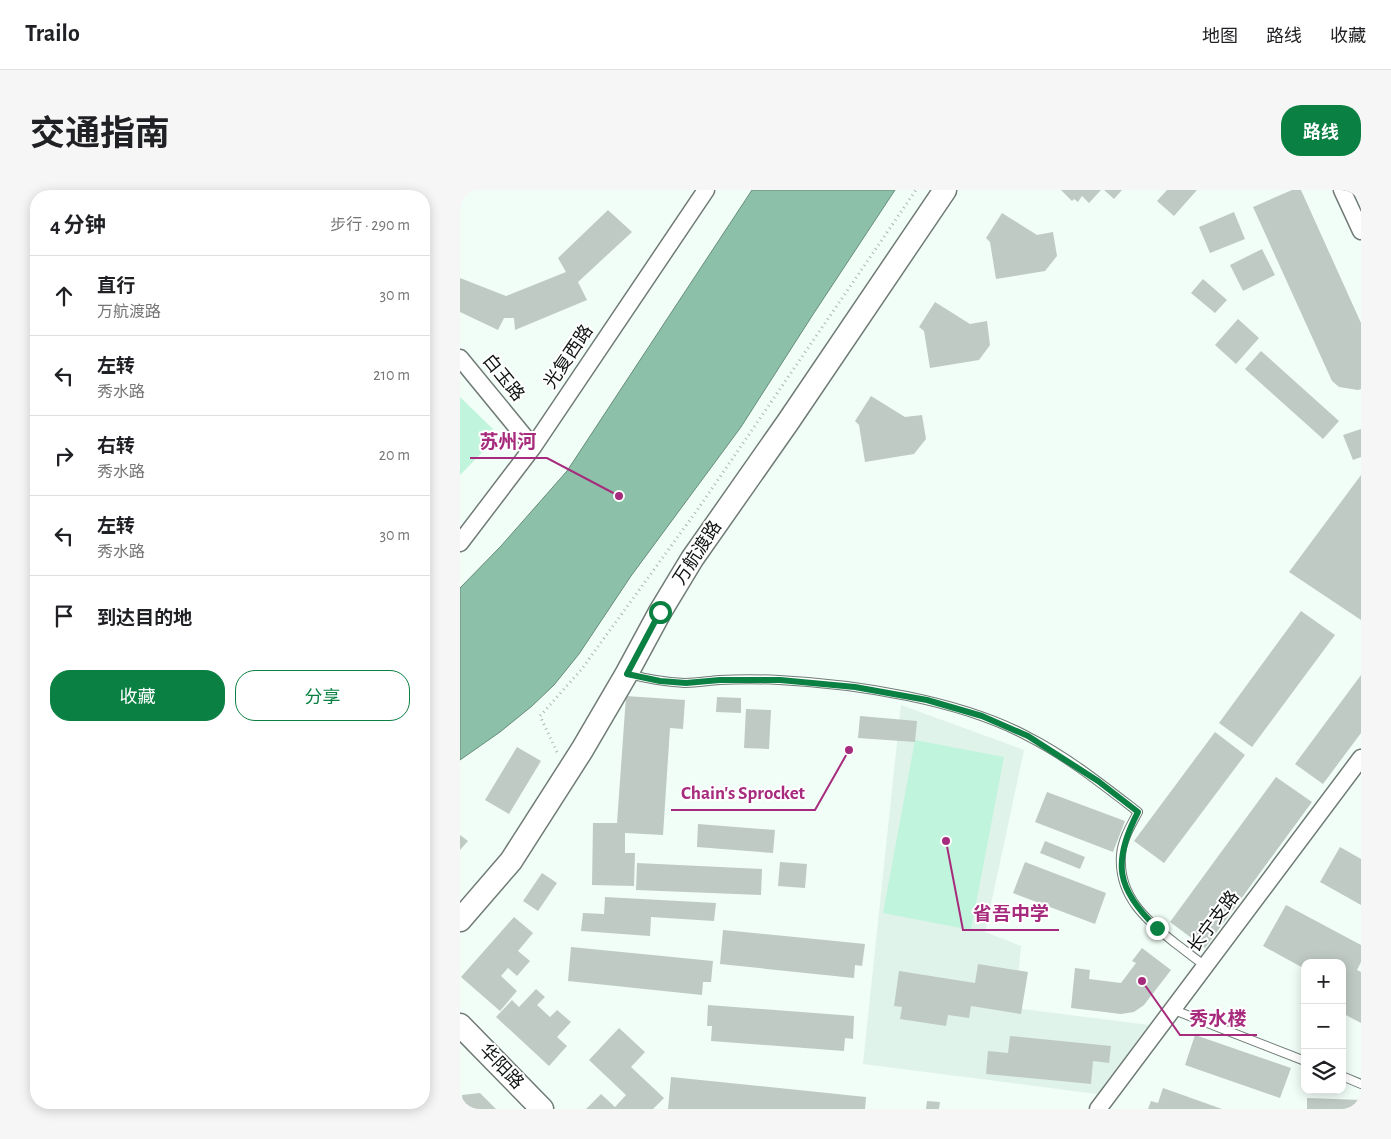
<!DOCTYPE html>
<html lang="zh">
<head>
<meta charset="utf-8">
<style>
	body { margin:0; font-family:"Alegreya Sans","Noto Sans SC",sans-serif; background:#f6f6f6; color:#202124 }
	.controls { position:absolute; right:15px; bottom:15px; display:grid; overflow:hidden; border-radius:10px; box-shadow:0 2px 12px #0003 }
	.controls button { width:45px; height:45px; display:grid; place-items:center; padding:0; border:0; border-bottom:1px solid #e0e0e0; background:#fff; color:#202124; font:25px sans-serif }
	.stop { position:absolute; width:15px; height:15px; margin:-11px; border:4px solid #0b8043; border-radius:50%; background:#fff }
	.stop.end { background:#0b8043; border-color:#fff; box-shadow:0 1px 5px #0008 }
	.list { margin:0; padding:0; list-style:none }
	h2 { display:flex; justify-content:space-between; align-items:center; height:65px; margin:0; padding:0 20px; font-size:21px }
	h2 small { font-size:16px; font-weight:400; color:#757577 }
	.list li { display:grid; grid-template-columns:32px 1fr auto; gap:15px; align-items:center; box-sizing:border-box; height:80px; padding:0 20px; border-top:1px solid #e0e0e0 }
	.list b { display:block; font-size:19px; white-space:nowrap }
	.list p { margin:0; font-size:16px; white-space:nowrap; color:#757577 }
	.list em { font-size:16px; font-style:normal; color:#757577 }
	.actions { display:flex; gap:10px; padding:15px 20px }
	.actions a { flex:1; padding:11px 0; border:1px solid #0b8043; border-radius:20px; text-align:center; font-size:18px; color:#0b8043 }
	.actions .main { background:#0b8043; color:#fff }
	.icon { flex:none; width:28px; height:28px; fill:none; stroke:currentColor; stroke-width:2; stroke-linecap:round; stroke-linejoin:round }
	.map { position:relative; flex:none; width:901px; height:919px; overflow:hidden; border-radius:20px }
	header { display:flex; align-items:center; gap:30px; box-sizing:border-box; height:70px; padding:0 25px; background:#fff; border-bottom:1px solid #e0e0e0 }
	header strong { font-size:24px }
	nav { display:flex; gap:28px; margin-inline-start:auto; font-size:18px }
	.intro { display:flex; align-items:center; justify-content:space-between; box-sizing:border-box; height:120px; padding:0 30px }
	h1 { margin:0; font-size:35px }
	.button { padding:12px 22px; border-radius:20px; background:#0b8043; color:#fff; font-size:18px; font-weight:700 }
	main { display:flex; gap:30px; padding:0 30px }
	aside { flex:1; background:#fff; border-radius:20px; box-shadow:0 2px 12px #0003 }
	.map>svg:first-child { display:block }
	.built { fill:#dff3ea }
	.green { fill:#c1f4dc }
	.water { fill:#8cc0a8; stroke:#668c7a }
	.building { fill:#bfcac4 }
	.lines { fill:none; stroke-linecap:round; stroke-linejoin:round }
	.lane-casing { stroke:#717b76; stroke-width:10 }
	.street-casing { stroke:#717b76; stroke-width:19 }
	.secondary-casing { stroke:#717b76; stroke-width:25 }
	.path { stroke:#adb6b2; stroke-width:3; stroke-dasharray:1 4; stroke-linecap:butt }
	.lane { stroke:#fff; stroke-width:8 }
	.street { stroke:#fff; stroke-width:16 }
	.secondary { stroke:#fff; stroke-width:22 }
	.route { stroke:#0b8043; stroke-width:6 }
	.labels { text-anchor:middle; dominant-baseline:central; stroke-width:4; stroke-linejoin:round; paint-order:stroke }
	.street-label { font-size:18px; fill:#0e1210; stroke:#fff }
	.leader { fill:none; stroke:#a72b7d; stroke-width:2 }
	.callout-dot { fill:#a72b7d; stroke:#fff; stroke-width:2 }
	.callout-label { font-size:19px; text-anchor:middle; font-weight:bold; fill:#a72b7d; stroke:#fff; stroke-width:4; stroke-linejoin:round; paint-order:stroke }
</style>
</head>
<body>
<header>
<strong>Trailo</strong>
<nav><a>地图</a><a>路线</a><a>收藏</a></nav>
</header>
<div class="intro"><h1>交通指南</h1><a class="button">路线</a></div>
<main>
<aside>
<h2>4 分钟<small>步行 · 290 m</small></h2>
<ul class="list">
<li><svg class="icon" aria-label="ahead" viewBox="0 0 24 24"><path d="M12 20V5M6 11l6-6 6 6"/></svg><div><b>直行</b><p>万航渡路</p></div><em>30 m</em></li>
<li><svg class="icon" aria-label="left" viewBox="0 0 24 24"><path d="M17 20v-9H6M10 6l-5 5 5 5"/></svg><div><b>左转</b><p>秀水路</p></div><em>210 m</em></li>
<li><svg class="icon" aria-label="right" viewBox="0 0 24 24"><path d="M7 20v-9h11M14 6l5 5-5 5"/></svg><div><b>右转</b><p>秀水路</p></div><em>20 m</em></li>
<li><svg class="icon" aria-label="left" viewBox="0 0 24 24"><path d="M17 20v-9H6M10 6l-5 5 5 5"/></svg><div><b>左转</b><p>秀水路</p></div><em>30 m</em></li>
<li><svg class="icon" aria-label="arrive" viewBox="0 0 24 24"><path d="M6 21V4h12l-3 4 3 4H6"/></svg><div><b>到达目的地</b></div></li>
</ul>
<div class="actions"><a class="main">收藏</a><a>分享</a></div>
</aside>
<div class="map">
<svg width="901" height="919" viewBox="0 0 901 919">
	<rect width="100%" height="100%" fill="#f1fdf7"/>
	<path class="built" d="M441,515L564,560L525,742L561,756L555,818L689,835L637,904L403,874Z"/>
	<path class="green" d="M0,207L39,245L0,285Z
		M455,550L544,567L511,740L423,723Z"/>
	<path class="water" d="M292,0H435L352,126L281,237L171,386L119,464L94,495L72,516L40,542L0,570V398L41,356L107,281Z"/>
	<path class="building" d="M601,0H641L629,13L622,6L618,12L614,9L612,11Z
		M644,0H662L654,9Z
		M707,0H737L714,26L697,11Z
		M832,0H841L901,133V199L898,200L879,197L872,191L793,17Z
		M148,20L172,42L118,92L127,110L55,140L54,128H44L38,140L0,122V88L46,106L106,82L98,68Z
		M774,22L785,49L750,63L739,37Z
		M542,23L577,45L593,42L597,66L585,81L536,89L530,52L526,48Z
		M802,59L815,85L783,101L770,75Z
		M743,89L767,110L755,123L731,103Z
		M475,112L510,134L527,131L530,155L519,170L470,178L464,141L459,137Z
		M778,129L799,148L776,174L755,155Z
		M801,161L879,231L863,249L785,179Z
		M411,206L445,227L462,225L466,249L454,264L405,272L399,235L395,231Z
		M901,239V267L893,270L883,245Z
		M901,285V430L829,382Z
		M841,421L875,445L792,557L759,533Z
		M901,485V543L863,594L835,574Z
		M166,506L225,510L223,539L210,538L203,645L165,643V663H175L174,696L132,695L133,633H157Z
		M257,507L281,508V523L256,522Z
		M286,519L311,520L309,559L284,558Z
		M400,526L457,531L455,552L398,548Z
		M755,542L785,565L704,673L674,651Z
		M57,557L81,571L49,624L25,610Z
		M816,587L852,612L745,758L710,732Z
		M587,602L665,631L653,662L575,632Z
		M238,634L315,640L313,663L237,657Z
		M0,645L8,651L0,660Z
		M585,651L625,667L620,679L580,663Z
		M880,657L901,669V715L860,692Z
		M320,672L347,674L345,698L318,696Z
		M565,672L646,703L635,734L553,703Z
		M177,673L302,679L301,705L176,700Z
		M82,683L97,693L78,721L63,711Z
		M145,707L256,713L254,731L191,727L190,746L121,741L123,723L144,724Z
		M826,715L901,755V772L897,780L901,782V833L882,823V773H845V779L803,756Z
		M54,727L73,743L58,761L70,771L57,786L48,778L41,786L57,801L40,821L1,787Z
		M263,740L405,754L402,776L395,775L394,788L260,774Z
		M111,757L253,771L251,792H243L242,805L108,791Z
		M682,758L711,780L684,815L674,822L661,824L611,818L615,778L630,780L629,789L661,793L676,773L672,771Z
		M518,774L568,782L561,824L511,816L509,828L488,825L486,836L440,829L442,817L434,816L439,781L515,793Z
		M76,799L85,807L77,815L90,827L97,820L111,832L97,847L107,856L89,876L36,827L52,810L59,817Z
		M248,815L394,826L393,849L385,848L384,861L251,851L252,836H247Z
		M159,838L185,862L171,877L204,908L193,919H126L141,904L155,917L166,905L129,870Z
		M735,845L831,878L820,908L725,875Z
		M550,846L651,856L649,873L633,871L631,894L526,884L528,861L548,863Z
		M211,887L406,907L405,919H208Z
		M703,898L762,919H688L691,911L698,913Z
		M20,903L36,919H3L2,905Z
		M847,908L901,910V919H847Z
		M467,911L480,912L479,919H466Z"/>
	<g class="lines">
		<defs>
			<path id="lane" d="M169,484C187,489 206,492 225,493C236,493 247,491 259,490C279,489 300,489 319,490C397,494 501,510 569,547C608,567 643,595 678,622C671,635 662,650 661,665C658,706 686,730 715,753C726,761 735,769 746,776
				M714,820L845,871
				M882,886L901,894"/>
			<path id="street" d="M882,0L901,41
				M0,168L73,257
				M0,353L73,257L246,0
				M638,919L901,568"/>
			<path id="secondary" d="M0,730L51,671L122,560L167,483L200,422L232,369L328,232L485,0
				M0,835L82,919"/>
		</defs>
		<use href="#lane" class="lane-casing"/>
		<use href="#street" class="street-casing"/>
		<use href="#secondary" class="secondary-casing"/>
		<path class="path" d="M97,562L80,526L121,480L238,319L456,0"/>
		<use href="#lane" class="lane"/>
		<use href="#street" class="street"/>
		<use href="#secondary" class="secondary"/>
	</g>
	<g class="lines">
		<path class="route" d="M200,422L167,484L200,491L226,493L260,490H320L395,497L467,510L522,526L568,546L638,591L678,622C652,672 656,699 697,738"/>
	</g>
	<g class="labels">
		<g class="street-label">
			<text transform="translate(109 167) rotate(-56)">光复西路</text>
			<text transform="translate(43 188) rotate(51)">白玉路</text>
			<text transform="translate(238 363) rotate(-57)">万航渡路</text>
			<text transform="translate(754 732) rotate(-53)">长宁支路</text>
			<text transform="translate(41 877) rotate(46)">华阳路</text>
		</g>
	</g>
	<path class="leader" d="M159 306L87 268H10M389 560L355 620H211M486 651L503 740H599M682 791L720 845H797"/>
	<g class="callout-dot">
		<circle cx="159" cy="306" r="5"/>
		<circle cx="389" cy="560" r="5"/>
		<circle cx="486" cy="651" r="5"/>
		<circle cx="682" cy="791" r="5"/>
	</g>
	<g class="callout-label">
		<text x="48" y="258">苏州河</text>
		<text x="283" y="609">Chain's Sprocket</text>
		<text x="551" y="730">省吾中学</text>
		<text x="758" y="835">秀水楼</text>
	</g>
</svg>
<div class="controls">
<button>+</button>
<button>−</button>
<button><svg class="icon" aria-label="layers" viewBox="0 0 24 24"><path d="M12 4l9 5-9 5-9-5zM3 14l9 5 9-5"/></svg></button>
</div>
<div class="stop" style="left:200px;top:422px"></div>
<div class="stop end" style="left:697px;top:738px"></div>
</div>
</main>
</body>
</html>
